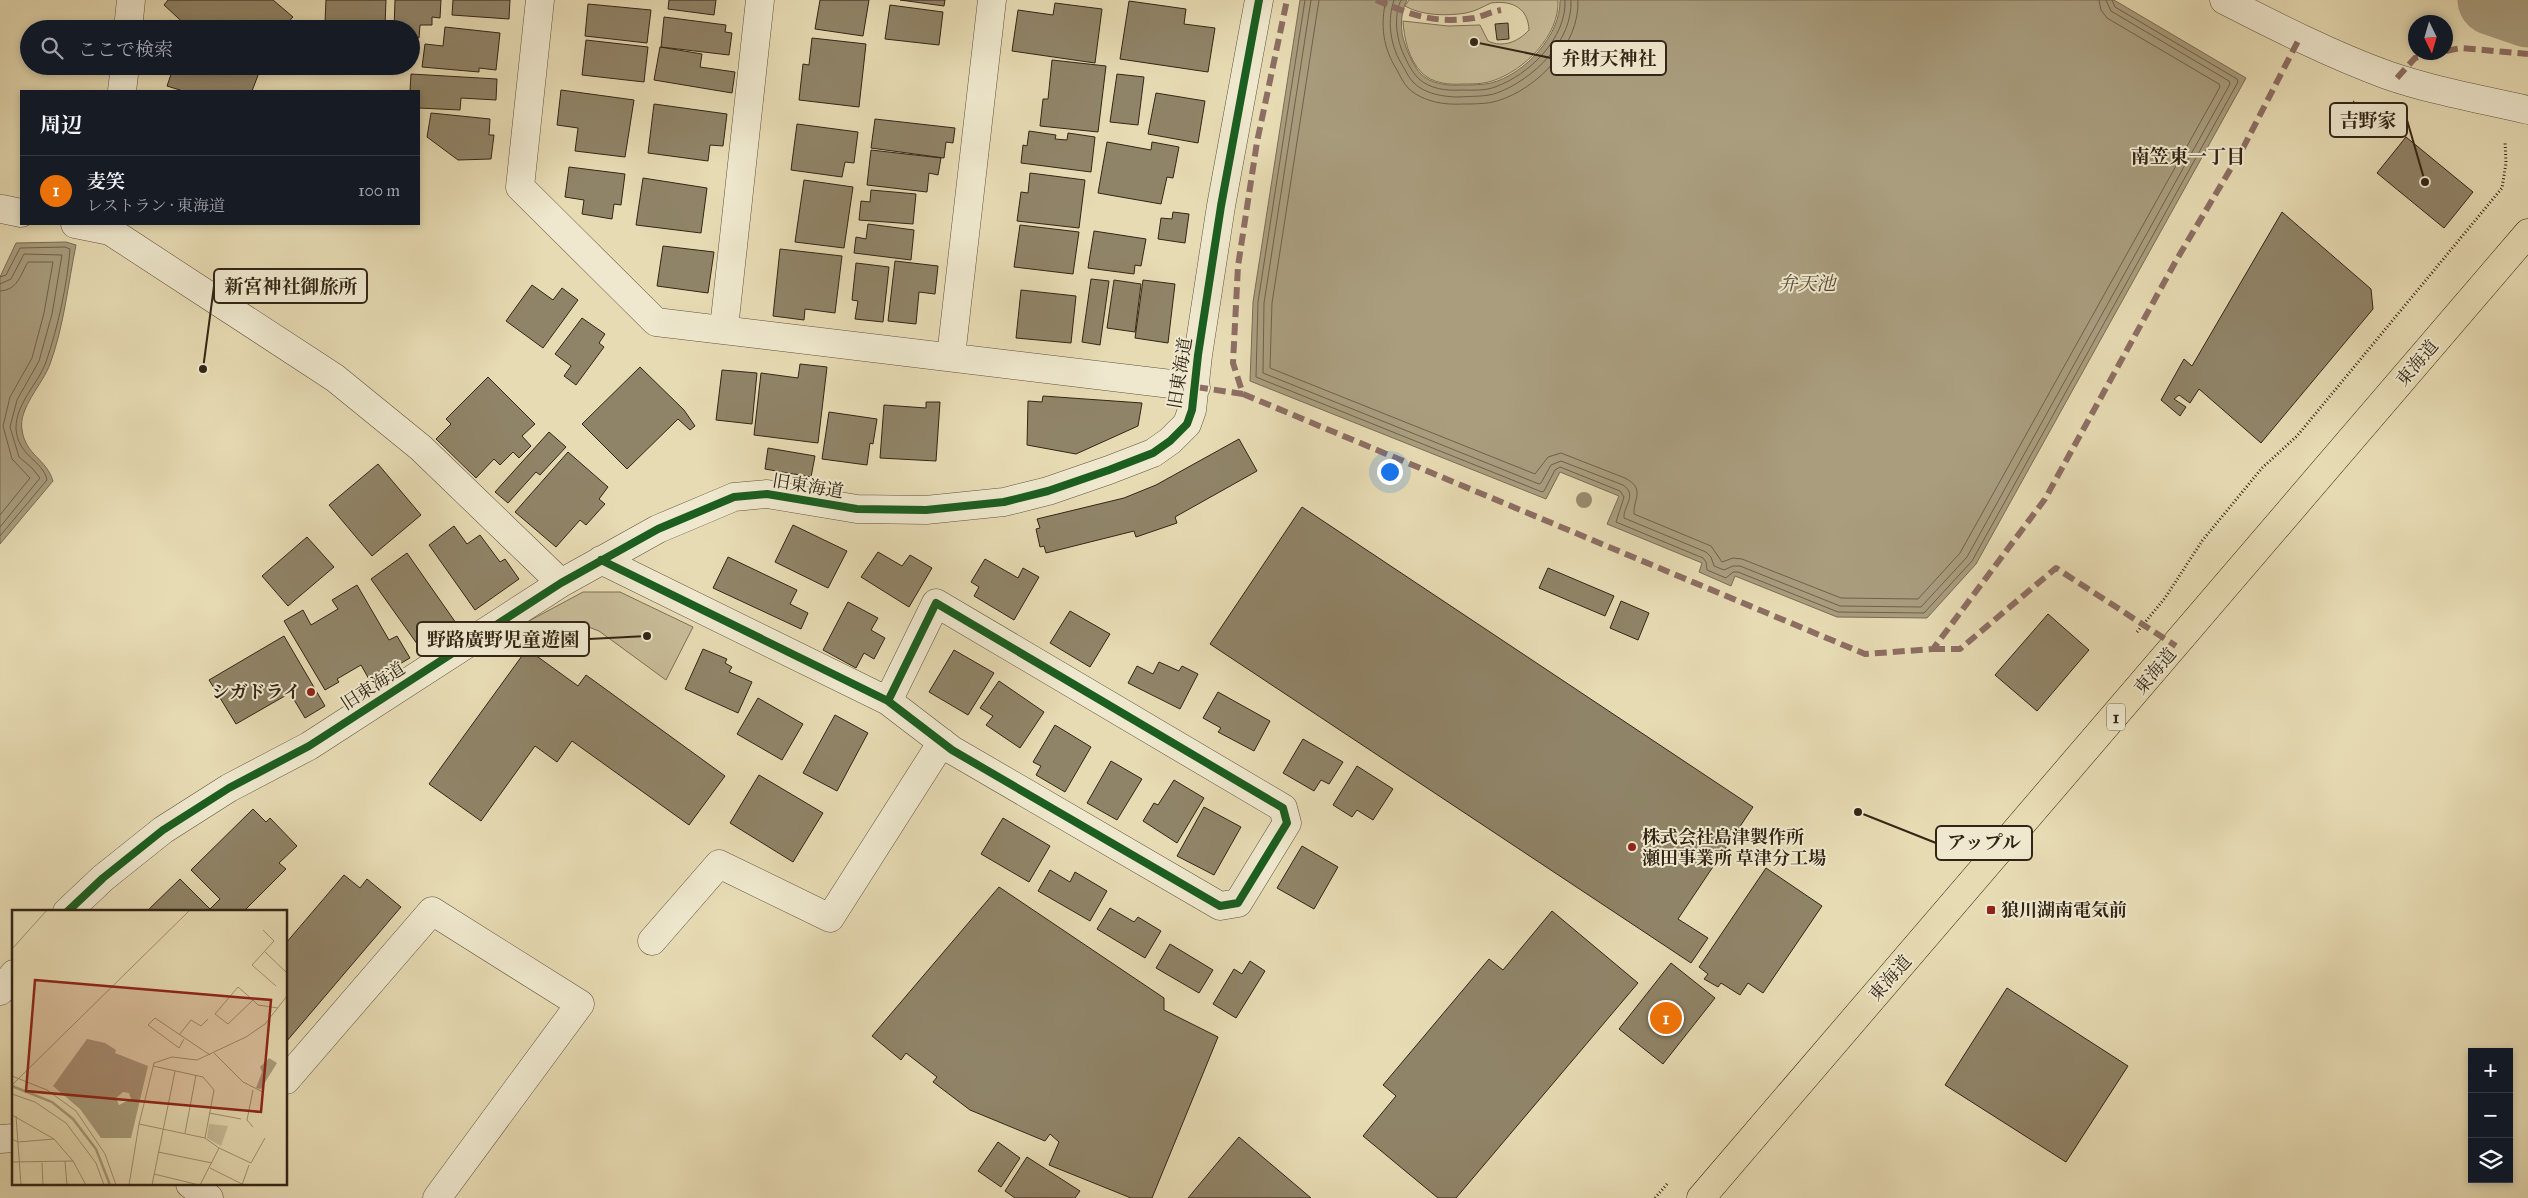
<!DOCTYPE html>
<html lang="ja">
<head>
<meta charset="utf-8">
<style>
	body { margin:0; font-family:"IM FELL Great Primer","Noto Serif JP",serif; background:#20242c; color:#f1f3f6 }
	.controls { position:absolute; right:15px; bottom:15px; display:grid; overflow:hidden; border-radius:0px; box-shadow:0 2px 8px #0003 }
	.controls button { width:45px; height:45px; display:grid; place-items:center; padding:0; border:0; border-bottom:1px solid #363941; background:#171b24; color:#f1f3f6; font:25px sans-serif }
	.compass { position:absolute; left:2408px; top:15px; width:45px; height:45px; border-radius:50%; background:#171b24; box-shadow:0 2px 8px #0003; rotate:175deg }
	.you { position:absolute; left:1389px; top:471px; width:18px; height:18px; margin:-12px; border:4px solid #fff; border-radius:50%; background:#1a73e8; box-shadow:0 0 0 8px #1a73e833 }
	.badge { display:grid; place-items:center; width:32px; height:32px; border-radius:50%; background:#c59692; color:#fff; font-size:16px; font-weight:700 }
	.pin { position:absolute; translate:-50% -50%; border:2px solid #fff; box-shadow:0 1px 5px #0006 }
	.list { margin:0; padding:0; list-style:none }
	h2 { display:flex; justify-content:space-between; align-items:center; height:65px; margin:0; padding:0 20px; font-size:21px }
	h2 small { font-size:16px; font-weight:400; color:#9ea1a6 }
	.list li { display:grid; grid-template-columns:32px 1fr auto; gap:15px; align-items:center; box-sizing:border-box; height:70px; padding:0 20px; border-top:1px solid #363941 }
	.list b { display:block; font-size:19px; white-space:nowrap }
	.list p { margin:0; font-size:16px; white-space:nowrap; color:#9ea1a6 }
	.list em { font-size:16px; font-style:normal; color:#9ea1a6 }
	.icon { flex:none; width:28px; height:28px; fill:none; stroke:currentColor; stroke-width:2; stroke-linecap:round; stroke-linejoin:round }
	.map { position:relative; flex:none; width:2528px; height:1198px; overflow:hidden }
	.search { position:absolute; background:#171b24; box-shadow:0 2px 8px #0003; left:20px; top:20px; width:400px; height:55px; display:flex; align-items:center; gap:12px; box-sizing:border-box; padding:0 18px; border-radius:28px; color:#9ea1a6; font-size:19px }
	.panel { position:absolute; background:#171b24; box-shadow:0 2px 8px #0003; left:20px; top:90px; width:400px; height:135px; border-radius:0px }
	.map>svg:first-child { display:block }
	.green { fill:#c8bc98; stroke:#7d7057 }
	.water { fill:#a99d7e; stroke:#796d54 }
	.lines { fill:none; stroke-linecap:round; stroke-linejoin:round }
	.shore { stroke:#6e614a; stroke-width:1 }
	.river { stroke:#a99d7e; stroke-width:71 }
	.building { fill:#908468; stroke:#322516 }
	.street-casing { stroke:#5f523d; stroke-width:29 }
	.highway-casing { stroke:#322516; stroke-width:29 }
	.path { stroke:#322516; stroke-width:3; stroke-dasharray:1 2.5; stroke-linecap:butt }
	.street { stroke:#efe8ce; stroke-width:28 }
	.highway { stroke:#e7dbb3; stroke-width:28 }
	.quiet { stroke:#8d6e63; stroke-width:6; stroke-dasharray:12 6; stroke-linecap:butt }
	.cycleway-casing { stroke:#efe8ce; stroke-width:11 }
	.cycleway { stroke:#1b5e20; stroke-width:8 }
	.tree { fill:#988c6e }
	.poi-dot { fill:#8f2418; stroke:#efe8ce; stroke-width:2 }
	.labels { text-anchor:middle; dominant-baseline:central; stroke-width:4; stroke-linejoin:round; paint-order:stroke }
	.shield { fill:#efe8ce; stroke:#6b604d; stroke-width:1 }
	.shield-label { font-size:16px; font-weight:bold; fill:#322516 }
	.street-label { font-size:18px; fill:#322516; stroke:#efe8ce }
	.poi-label { font-size:18px; font-weight:bold; fill:#322516; stroke:#efe8ce; text-anchor:start }
	.neighbourhood-label { font-size:19px; font-weight:bold; fill:#322516; stroke:#efe8ce }
	.water-label { font-size:19px; font-style:italic; fill:#564935; stroke:#efe8ce }
	.inset-river { fill:none; stroke:#a99d7e; stroke-width:2.5 }
	.inset-road { fill:none; stroke:#9f9274; stroke-width:1 }
	.view { fill:#8f2418; fill-opacity:0.15; stroke:#8f2418; stroke-width:2.5 }
	.inset-edge { fill:none; stroke:#322516; stroke-width:2.5 }
	.leader { fill:none; stroke:#322516; stroke-width:2 }
	.callout-dot { fill:#322516; stroke:#efe8ce; stroke-width:2 }
	.callout { fill:#efe8ce; stroke:#322516; stroke-width:2 }
	.callout-label { font-size:19px; text-anchor:middle; font-weight:bold; fill:#322516 }
</style>
</head>
<body>
<div class="map">
<svg width="2528" height="1198" viewBox="0 0 2528 1198">
	<rect width="100%" height="100%" fill="#e7dbb3"/>
	<filter id="stains"><feTurbulence type="fractalNoise" baseFrequency=".004" numOctaves="4"/><feColorMatrix values="0 0 0 0 .2 0 0 0 0 .09 0 0 0 0 .02 0 0 0 .5 -.17"/></filter>
	<radialGradient id="worn" r=".72"><stop offset=".6" stop-color="#630" stop-opacity="0"/><stop offset="1" stop-color="#630" stop-opacity=".3"/></radialGradient>
	<path class="green" d="M1409,0H1558C1560,35 1524,71 1492,81C1483,84 1472,84 1462,84C1449,85 1432,83 1422,73C1409,60 1404,39 1403,21L1448,26L1480,25L1488,41C1503,48 1518,42 1529,30C1528,9 1514,0 1491,3C1482,7 1476,11 1466,13C1447,16 1422,16 1405,6Z
		M583,592H620L693,627L666,680L599,631L586,626L551,642L527,622Z"/>
	<path class="water" d="M1300,0H1407C1400,13 1400,31 1405,44C1408,54 1415,68 1421,74C1431,84 1448,86 1461,85C1471,85 1482,85 1491,83C1525,74 1561,35 1560,0H2114L2246,78L1976,564L1927,618L1837,617L1735,576L1731,586L1699,572L1702,563L1607,524L1619,496L1560,472L1546,499L1250,381L1253,302Z
		M66,242L76,245C68,284 64,326 50,364C43,384 18,408 22,430C26,456 46,458 53,481L0,544V277L16,243Z"/>
	<g class="lines">
		<path class="shore" d="M1305,0L1258,302L1256,377L1542,492L1544,491L1555,470L1560,467L1620,491L1624,497L1616,522L1703,558L1706,562L1707,570L1726,578L1733,572H1738L1838,612L1924,613L1972,561L2238,82L2237,79L2115,7L2112,0
			M1311,0L1264,303L1263,373L1539,484L1541,483L1551,465L1561,461L1623,485C1638,495 1623,506 1624,518L1706,552L1711,557L1714,566L1724,570L1733,566H1740L1840,606L1921,607L1967,557L2230,84L2229,81L2111,11L2106,0
			M1319,0L1272,303L1270,368L1535,474L1548,457L1561,453L1625,478C1646,489 1633,499 1634,514L1711,546L1722,562L1733,558L1742,559L1841,598L1918,599L1960,553L2220,87L2219,84L2107,18L2101,10L2099,0
			M1386,0C1380,25 1383,48 1397,70C1400,76 1404,84 1409,89C1424,102 1444,105 1463,104C1474,104 1486,104 1497,101C1538,89 1580,44 1578,0
			M1394,0C1387,20 1390,44 1401,63C1405,69 1408,77 1413,82C1424,94 1444,97 1459,97C1471,96 1486,97 1497,93C1534,79 1573,41 1571,0
			M1401,0C1394,14 1396,34 1401,48C1405,58 1411,71 1418,78C1429,89 1447,91 1461,90C1472,90 1485,91 1495,87C1529,75 1567,38 1565,0
			M0,277L6,275L20,248L65,247L70,249C67,286 58,327 46,362C38,384 16,403 16,428C17,456 43,460 47,480L0,536
			M0,284L11,279L24,254L62,255L52,314L39,361L17,400L10,427L19,457L32,468L40,478L0,527
			M0,291C18,290 20,275 28,262H53L44,313L32,358L10,397L3,426L12,459L30,478L0,515"/>
		<path class="river" d="M2493,0L2528,12"/>
	</g>
	<path class="building" d="M168,0H273L293,17L282,29H216L214,27L213,29H190L164,5Z
		M326,0H386L385,25L325,22Z
		M395,0H441L440,18L432,17V25H420L419,38L412,37L411,40V29H394Z
		M453,0H510L509,19L452,15Z
		M669,0H716L714,15L668,9Z
		M820,0H869L863,36L815,29Z
		M900,0H945L944,6Z
		M1129,1L1186,9L1184,24L1215,28L1208,72L1120,59Z
		M1055,3L1102,9L1095,63L1012,51L1018,10L1053,15Z
		M588,4L651,10L647,43L585,36Z
		M890,5L943,12L939,45L885,39Z
		M664,17L726,25L725,32L732,33L729,55L661,47Z
		M1508,23L1509,39L1497,40L1495,24Z
		M445,27L500,33L496,70L479,68V72L422,67L425,44L443,46Z
		M812,38L866,44L859,107L799,100L803,64L809,65Z
		M586,40L648,47L644,82L582,75Z
		M660,47L702,54L700,67L735,72L732,93L654,80Z
		M1052,60L1106,66L1098,132L1040,126L1043,99H1048Z
		M174,66H248L260,70L252,91H183L167,86Z
		M411,74L497,79L496,100L461,98L460,110L419,108V91H410Z
		M1117,74L1144,77L1138,125L1110,122Z
		M561,90L634,100L625,157L575,151L578,128L557,125Z
		M1156,93L1205,101L1198,143L1148,134Z
		M654,104L727,114L723,146L710,145L708,161L648,153Z
		M431,113L490,119L489,135H494L491,159L458,160L427,137Z
		M875,119L955,128L953,143L946,142L944,158L871,148Z
		M797,124L858,132L854,163L845,162L842,177L791,170Z
		M1029,131L1056,135L1055,139L1067,140L1068,133L1095,137L1091,172L1021,163L1023,145L1027,146Z
		M2406,137L2473,192L2444,228L2377,173Z
		M1107,142L1151,150L1152,142L1179,147L1173,178L1167,177L1161,204L1098,193Z
		M871,150L941,158L938,175L929,173L927,192L867,185Z
		M569,167L625,174L621,205L614,204L612,219L582,214L584,200L565,197Z
		M1030,173L1085,180L1079,228L1017,221L1021,192L1028,193Z
		M643,178L707,188L701,233L636,225Z
		M804,180L853,187L844,248L795,242Z
		M871,190L916,194L913,224L859,220L861,201L870,202Z
		M1173,212L1189,214L1185,243L1158,239L1161,218L1172,219Z
		M2282,212L2371,289L2373,309L2261,443L2199,389L2190,403L2179,395L2174,399L2186,407L2180,416L2161,400L2184,359L2192,366Z
		M868,224L914,230L911,260L854,253L856,237L866,239Z
		M1020,225L1079,232L1073,274L1014,267Z
		M1094,231L1146,239L1141,266L1135,265L1134,274L1088,268Z
		M663,246L714,252L708,293L657,286Z
		M780,249L842,256L835,313L805,309L804,320L773,316Z
		M895,261L938,266L935,294L919,292L916,324L888,321Z
		M856,263L889,267L883,322L855,319L858,301L852,300Z
		M1091,279L1109,281L1100,345L1082,342Z
		M1114,280L1141,284L1135,332L1107,328Z
		M1143,280L1175,284L1168,343L1135,338Z
		M532,285L553,300L562,288L578,300L543,348L506,321Z
		M1021,290L1076,296L1071,343L1016,338Z
		M582,318L605,334L599,343L604,347L576,385L564,376L571,366L555,354Z
		M800,364L827,367L818,443L754,435L761,373L798,378Z
		M640,367L684,410L695,426L690,430L678,419L627,469L582,424Z
		M722,370L757,373L752,424L716,420Z
		M488,377L535,424L522,436L531,446L519,458L513,452L500,465L494,459L476,478L436,439L451,424L446,419Z
		M1043,396L1142,403L1138,426L1076,454L1027,445L1028,401L1042,402Z
		M926,402H940L936,461L880,458L884,405L926,408Z
		M829,412L877,419L873,444L870,443L867,465L822,459Z
		M549,432L566,447L540,475L536,472L508,503L495,492Z
		M1239,439L1257,471L1175,517L1177,523L1136,537L1134,531L1046,553L1044,546L1040,547L1036,529L1040,528L1037,519L1124,498L1156,485Z
		M768,448L815,456L811,477L765,469Z
		M568,452L608,487L599,499L605,504L586,525L580,520L556,547L515,512Z
		M378,464L421,515L372,556L329,505Z
		M1302,507L1753,807L1678,919L1708,938L1691,963L1210,644Z
		M793,525L847,551L828,588L775,562Z
		M454,526L467,544L480,535L500,562L505,559L519,579L475,610L429,545Z
		M307,537L334,567L288,606L262,576Z
		M878,552L902,566L910,555L932,568L909,607L861,577Z
		M407,553L456,623L420,648L371,579Z
		M728,557L797,590L790,604L808,613L801,629L713,588Z
		M985,559L1018,578L1023,568L1039,577L1014,620L974,596L979,587L971,582Z
		M1548,568L1614,596L1605,616L1539,588Z
		M357,585L389,640L397,636L410,658L370,681L361,665L337,679L339,682L325,690L284,621L303,610L311,625L338,609L332,600Z
		M1621,601L1649,613L1638,640L1610,628Z
		M848,602L878,618L871,630L885,638L874,659L864,653L856,668L823,650Z
		M1070,611L1110,634L1090,667L1050,643Z
		M2048,614L2089,650L2037,711L1995,675Z
		M284,636L325,706L305,718L290,693L236,724L209,680Z
		M527,649L578,686L586,675L725,776L689,825L572,741L557,762L535,746L481,821L429,784Z
		M703,649L727,659L725,663L732,667L729,672L752,682L738,713L685,689Z
		M954,650L994,673L968,715L929,692Z
		M1159,662L1179,671L1182,666L1198,674L1180,709L1128,683L1137,666L1153,674Z
		M999,681L1044,712L1020,748L986,725L993,716L980,708Z
		M1218,692L1270,721L1254,751L1218,732L1221,728L1203,718Z
		M758,698L803,724L782,760L737,734Z
		M835,715L868,733L837,791L803,773Z
		M1055,725L1091,747L1065,792L1036,775L1041,766L1033,762Z
		M1303,739L1343,762L1329,784L1321,780L1314,791L1283,773Z
		M1111,761L1142,779L1117,820L1087,803Z
		M1357,766L1393,789L1373,820L1357,810L1352,817L1333,805Z
		M759,775L823,813L793,862L730,823Z
		M1174,780L1204,798L1177,843L1143,821L1154,803L1158,805Z
		M1204,807L1241,827L1214,875L1177,856Z
		M253,809L266,822L270,818L297,846L279,863L286,869L243,912H146L180,879L210,909L220,899L191,870Z
		M1003,818L1050,846L1029,882L981,854Z
		M1302,846L1338,867L1314,909L1277,888Z
		M1766,868L1822,906L1763,993L1748,983L1740,995L1721,983L1718,987L1704,979L1708,974L1699,967Z
		M1050,870L1070,882L1075,872L1107,891L1090,921L1038,891Z
		M344,875L360,888L367,879L401,907L286,1042V943Z
		M999,887L1164,998V1010L1218,1037L1152,1198H1131L1049,1165L1059,1142L1050,1134L1045,1141L970,1110L933,1082L937,1077L906,1053L901,1060L872,1036Z
		M1110,908L1134,922L1138,917L1161,931L1145,958L1097,929Z
		M1552,911L1638,983L1456,1198H1438L1363,1136L1396,1096L1383,1085L1489,959L1503,970Z
		M1170,944L1213,970L1199,993L1156,968Z
		M1250,961L1265,971L1236,1018L1213,1004L1234,969L1242,974Z
		M1671,963L1715,998L1663,1064L1619,1029Z
		M2007,988L2128,1066L2066,1162L1945,1085Z
		M1239,1137L1311,1198H1188Z
		M998,1142L1020,1158L1001,1187L978,1171Z
		M1027,1157L1080,1191L1075,1198H1015L1005,1191Z"/>
	<g class="lines">
		<defs>
			<path id="street" d="M540,0L520,187L656,322L1196,387
				M2224,0C2277,27 2332,55 2387,75C2433,91 2481,99 2528,110
				M128,29L131,0
				M122,91L125,66
				M2,209L21,213
				M75,224L110,231L335,378L421,448L561,583
				M724,328L760,0
				M951,356L992,0
				M601,560L888,701L952,750L1220,906L1238,903L1287,823L1283,808L936,603L888,701
				M67,912L103,878L163,830L229,788L309,746L561,583L658,529L734,497L767,494L857,509L926,510L1004,502L1048,491L1109,470L1153,453L1170,441L1187,424L1192,410L1198,355L1221,206L1259,0
				M652,941L719,864L830,918L942,742
				M0,991L14,974
				M286,1080L432,911L580,1004L437,1198
				M0,1139L14,1138
				M190,1184L209,1198"/>
			<path id="highway" d="M1701,1198L2528,233"/>
		</defs>
		<use href="#street" class="street-casing"/>
		<use href="#highway" class="highway-casing"/>
		<path class="path" d="M2353,102L2382,112
			M2137,632L2165,598L2202,541L2262,468L2297,436L2502,188L2506,163L2505,141
			M1655,1198L1668,1183"/>
		<use href="#street" class="street"/>
		<use href="#highway" class="highway"/>
		<path class="quiet" d="M1376,0C1412,15 1433,24 1474,18C1483,16 1491,12 1501,10
			M2446,51L2461,48L2528,54
			M2397,78L2415,58L2440,52
			M1196,387L1243,394L1233,363L1238,266L1257,142L1287,0
			M1243,394L1865,654L1933,649L2045,499L2177,259L2243,148L2300,37
			M1933,649H1960L2056,568L2176,646"/>
		<defs>
			<path id="cycleway" d="M601,560L888,701L952,750L1220,906L1238,903L1287,823L1283,808L936,603L888,701
				M67,912L103,878L163,830L229,788L309,746L561,583L658,529L734,497L767,494L857,509L926,510L1004,502L1048,491L1109,470L1153,453L1170,441L1187,424L1192,410L1198,355L1221,206L1259,0"/>
		</defs>
		<use href="#cycleway" class="cycleway-casing"/>
		<use href="#cycleway" class="cycleway"/>
	</g>
	<circle class="tree" cx="1584" cy="500" r="8"/>
	<g class="poi-dot">
		<circle cx="311" cy="692" r="5"/>
		<circle cx="1632" cy="847" r="5"/>
		<rect x="1986" y="905" width="10" height="10" rx="2.5"/>
	</g>
	<g class="labels">
		<rect class="shield" x="2107" y="703.5" width="18" height="27" rx="4"/>
		<g class="shield-label">
			<text x="2116" y="717">1</text>
		</g>
		<g class="street-label">
			<text transform="translate(2417 363) rotate(-50)">東海道</text>
			<text transform="translate(1180 373) rotate(-81)">旧東海道</text>
			<text transform="translate(808 486) rotate(9)">旧東海道</text>
			<text transform="translate(2155 671) rotate(-50)">東海道</text>
			<text transform="translate(373 686) rotate(-33)">旧東海道</text>
			<text transform="translate(1890 978) rotate(-49)">東海道</text>
		</g>
		<g class="poi-label">
			<text x="301" y="692" text-anchor="end">シガドライ</text>
			<text x="1642" y="837">株式会社島津製作所<tspan x="1642" dy="21">瀬田事業所 草津分工場</tspan></text>
			<text x="2001" y="910">狼川湖南電気前</text>
		</g>
		<g class="neighbourhood-label">
			<text x="2188" y="156">南笠東一丁目</text>
		</g>
		<g class="water-label">
			<text x="1807" y="283">弁天池</text>
		</g>
	</g>
	<g transform="translate(12 910)">
		<rect width="275" height="275" fill="#e7dbb3"/>
		<path d="M197,214L216,216L209,236L195,228Z" fill="#c8bc98"/>
		<path d="M75,129L93,133L104,140L103,143L136,156L119,228H89L68,199L41,176ZM111,182L117,183L119,189L107,195L104,188ZM257,148L265,153L249,179L244,178L250,162L248,157Z" fill="#a99d7e" fill-rule="evenodd"/>
		<path class="inset-river" d="M0,176L40,192L61,209L84,239L98,275"/>
		<path class="inset-road" d="M251,20L262,31L240,55L264,76M0,39L35,0M252,41L275,63M241,90L216,114L203,104L226,77L241,90L246,95L266,98M167,125L179,110L189,116L196,109M172,129L167,138L136,115L143,108L198,145M202,143L231,172L251,182M141,156L191,167L202,180L193,228M0,166L35,180L64,201L93,244L104,275M0,175L178,0M241,180L235,210L241,217M0,184L23,192L54,213L84,253L92,275M197,203L229,209M0,205L42,229L61,251L74,275M4,206L9,275M127,214L193,228L207,238L188,275M173,223L184,165M0,229L6,232L42,229M207,238L239,253L253,228M146,242L200,253M53,251L55,275M0,252L61,251M30,253L31,275M198,258L230,274M142,264L187,275M117,275L127,214L142,153L160,147L185,150L234,127L253,114L275,86M140,275L163,161M230,275L237,255"/>
		<path class="view" d="M23,70L259,90L249,202L14,181Z"/>
		<rect width="275" height="275" class="inset-edge"/>
	</g>
	<path class="leader" d="M1474 42L1551 58M2425 182L2407 120M203 369L214 286M647 636L589 639M1858 812L1936 843"/>
	<g class="callout-dot">
		<circle cx="1474" cy="42" r="5"/>
		<circle cx="2425" cy="182" r="5"/>
		<circle cx="203" cy="369" r="5"/>
		<circle cx="647" cy="636" r="5"/>
		<circle cx="1858" cy="812" r="5"/>
	</g>
	<g class="callout">
		<rect x="1551" y="41" width="115" height="34" rx="5"/>
		<rect x="2330" y="103" width="77" height="34" rx="5"/>
		<rect x="214" y="269" width="153" height="34" rx="5"/>
		<rect x="417" y="622" width="172" height="34" rx="5"/>
		<rect x="1936" y="826" width="96" height="34" rx="5"/>
	</g>
	<g class="callout-label">
		<text x="1609" y="65">弁財天神社</text>
		<text x="2368" y="127">吉野家</text>
		<text x="291" y="293">新宮神社御旅所</text>
		<text x="503" y="646">野路廣野児童遊園</text>
		<text x="1984" y="849">アップル</text>
	</g>
	<rect width="100%" height="100%" filter="url(#stains)"/>
	<rect width="100%" height="100%" fill="url(#worn)"/>
</svg>
<div class="controls">
<button>+</button>
<button>−</button>
<button><svg class="icon" aria-label="layers" viewBox="0 0 24 24"><path d="M12 4l9 5-9 5-9-5zM3 14l9 5 9-5"/></svg></button>
</div>
<svg class="compass" viewBox="-18 -18 36 36"><path d="M0-13l5 13h-10z" fill="#e53935"/><path d="M0 13l5-13h-10z" fill="#9ea1a6"/></svg>
<div class="you"></div>
<div class="pin badge" style="left:1666px;top:1018px;background:#e8710a">1</div>
<div class="search"><svg class="icon" aria-label="search" viewBox="0 0 24 24"><circle cx="10" cy="10" r="6"/><path d="M15 15l6 6"/></svg>ここで検索</div>
<section class="panel">
<h2>周辺<small></small></h2>
<ul class="list">
<li><span class="badge" style="background:#e8710a">1</span><div><b>麦笑</b><p>レストラン · 東海道</p></div><em>100 m</em></li>
</ul>
</section>
</div>
</body>
</html>
